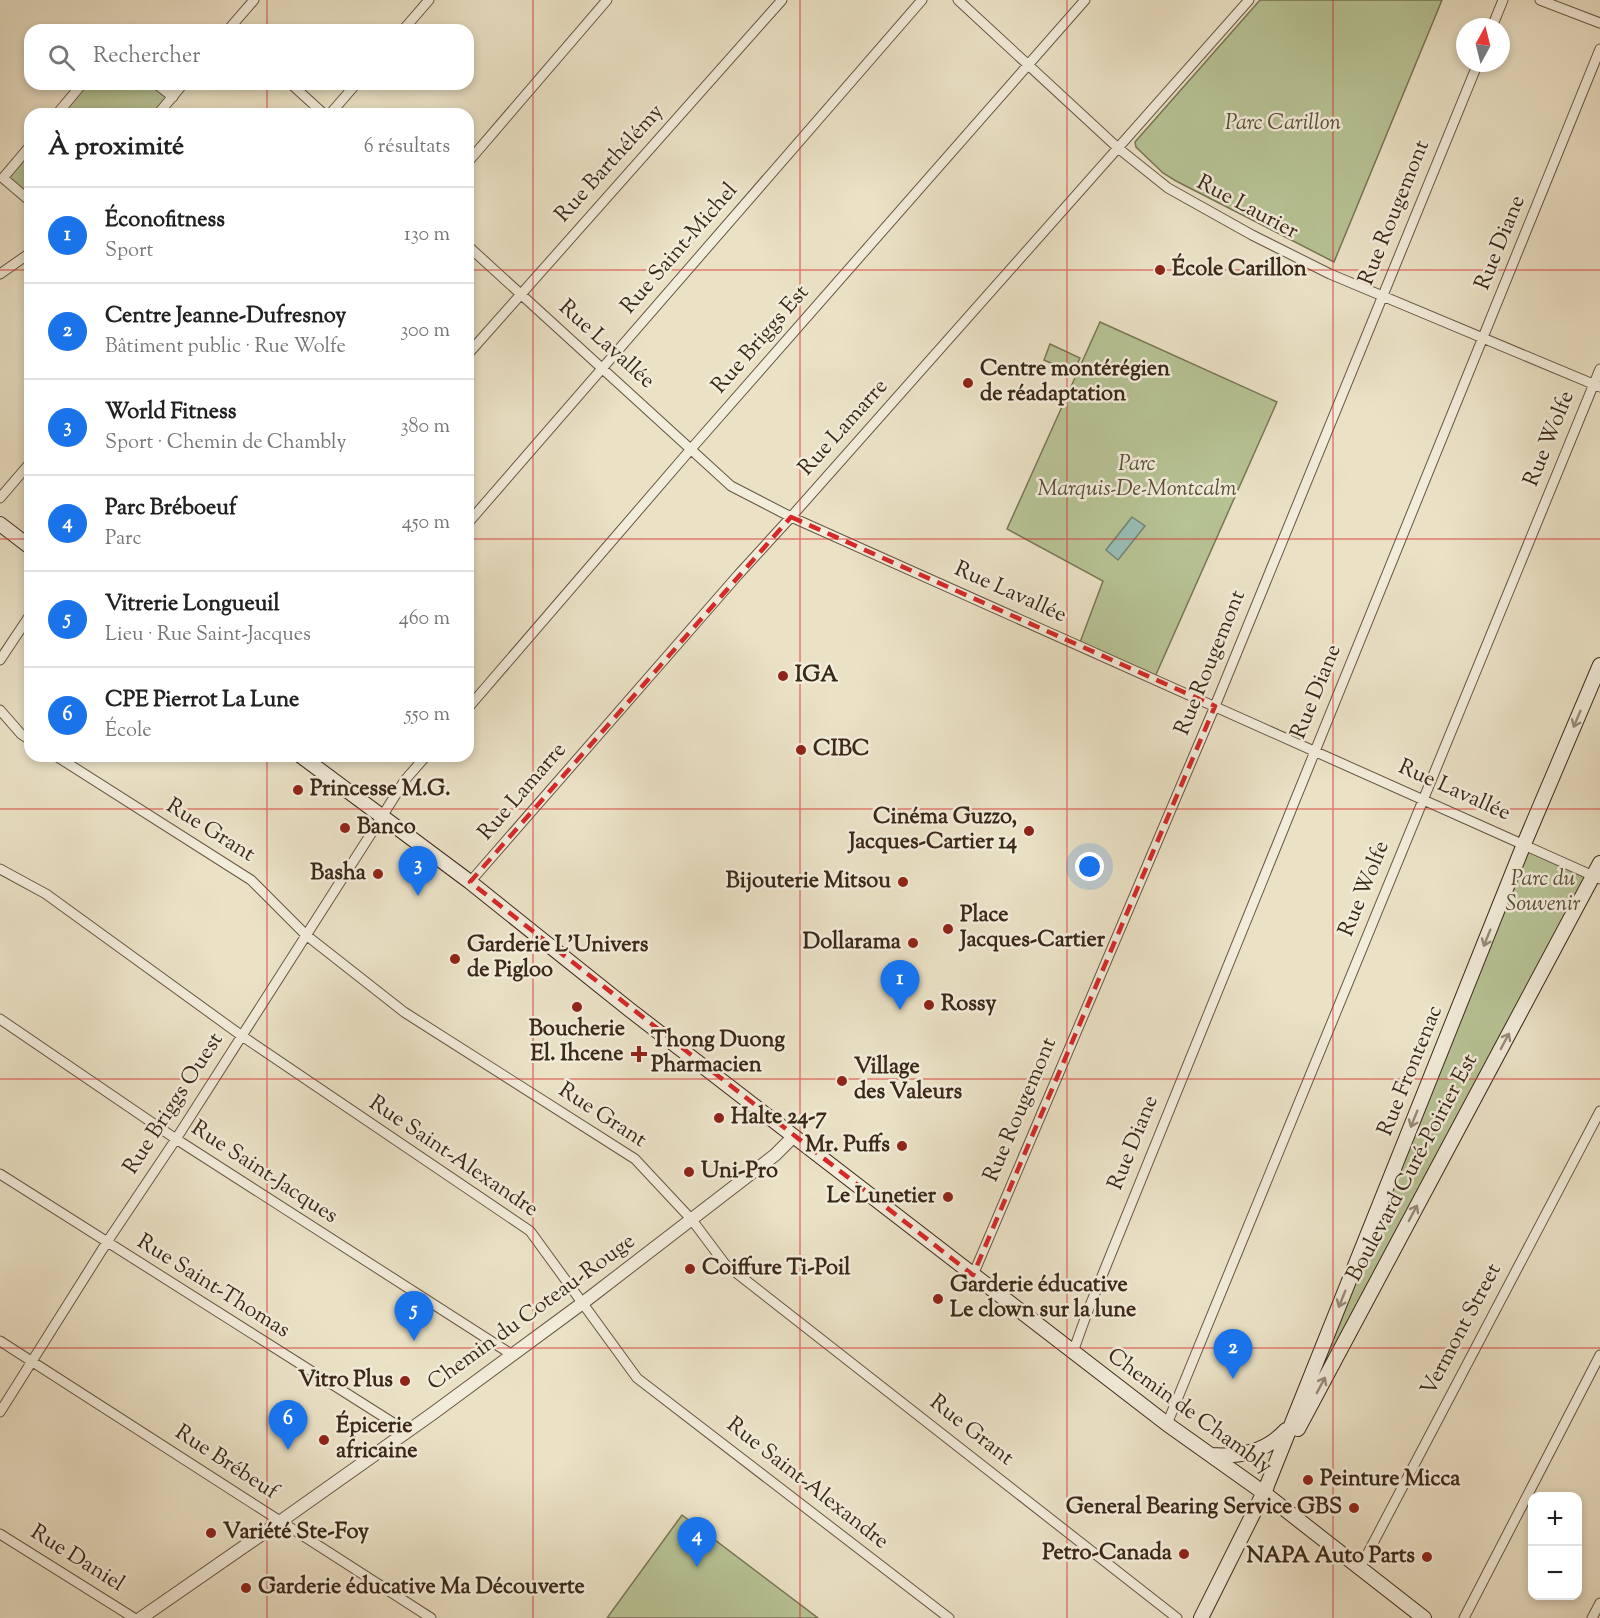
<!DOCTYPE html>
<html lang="fr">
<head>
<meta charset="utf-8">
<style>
	body { margin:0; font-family:"Sorts Mill Goudy",serif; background:#f2f2f2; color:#222 }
	.controls { position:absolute; right:18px; bottom:18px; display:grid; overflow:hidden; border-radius:12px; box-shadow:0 3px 9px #0003 }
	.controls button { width:54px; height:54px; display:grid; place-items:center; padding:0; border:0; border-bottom:2px solid #e0e0e0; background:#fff; color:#222; font:30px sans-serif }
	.compass { position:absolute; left:1456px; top:18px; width:54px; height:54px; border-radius:50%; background:#fff; box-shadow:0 3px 9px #0003; rotate:7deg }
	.you { position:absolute; left:1090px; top:867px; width:21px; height:21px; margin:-15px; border:4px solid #fff; border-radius:50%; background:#1a73e8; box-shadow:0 0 0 9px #1a73e833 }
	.badge { display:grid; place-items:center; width:39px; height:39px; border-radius:50%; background:#1a73e8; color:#fff; font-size:20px; font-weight:700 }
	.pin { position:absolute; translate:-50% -50px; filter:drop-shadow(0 2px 3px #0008) }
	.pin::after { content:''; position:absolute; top:32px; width:21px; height:18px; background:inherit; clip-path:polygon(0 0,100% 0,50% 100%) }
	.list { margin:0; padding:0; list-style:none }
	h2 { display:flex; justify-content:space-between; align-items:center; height:78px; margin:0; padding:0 24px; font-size:26px }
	h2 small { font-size:20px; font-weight:400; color:#767676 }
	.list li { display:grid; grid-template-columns:39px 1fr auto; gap:18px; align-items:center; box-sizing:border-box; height:96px; padding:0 24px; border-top:2px solid #e0e0e0 }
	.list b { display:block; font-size:22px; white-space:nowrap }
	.list p { margin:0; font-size:20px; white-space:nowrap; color:#767676 }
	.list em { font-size:20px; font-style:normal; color:#767676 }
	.icon { flex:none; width:33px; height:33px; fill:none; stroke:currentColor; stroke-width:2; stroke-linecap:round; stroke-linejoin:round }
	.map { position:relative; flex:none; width:1600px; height:1618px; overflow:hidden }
	.search { position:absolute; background:#fff; box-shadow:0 3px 9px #0003; left:24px; top:24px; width:450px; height:66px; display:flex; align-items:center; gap:15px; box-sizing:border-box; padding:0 21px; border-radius:18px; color:#767676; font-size:22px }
	.panel { position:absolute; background:#fff; box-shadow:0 3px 9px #0003; left:24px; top:108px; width:450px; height:654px; border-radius:18px }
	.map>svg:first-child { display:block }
	.green { fill:#b7c395; stroke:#787656; stroke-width:1.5 }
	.water { fill:#98beb5; stroke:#728276; stroke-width:1.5 }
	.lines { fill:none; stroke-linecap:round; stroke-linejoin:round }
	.minor-casing { stroke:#665643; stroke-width:11 }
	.tertiary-casing { stroke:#665643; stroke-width:14 }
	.secondary-casing { stroke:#3a2817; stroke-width:16 }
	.minor { stroke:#f2ecda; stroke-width:9 }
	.tertiary { stroke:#f2ecda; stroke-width:12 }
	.secondary { stroke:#f2ecda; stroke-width:14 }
	.oneway { stroke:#968a78 }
	.marked { fill:none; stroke:#d62828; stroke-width:4.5; stroke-dasharray:12 8; stroke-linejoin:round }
	.grid { fill:none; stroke:#d62828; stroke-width:1.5; stroke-opacity:0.55 }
	.poi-dot { fill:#8f2418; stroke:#f2ecda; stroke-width:2 }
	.labels { text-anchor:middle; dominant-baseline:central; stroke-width:5; stroke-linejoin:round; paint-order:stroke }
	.park-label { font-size:22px; font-style:italic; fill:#594f36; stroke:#f2ecda }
	.street-label { font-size:22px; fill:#3a2817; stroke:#f2ecda }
	.poi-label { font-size:22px; font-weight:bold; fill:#3a2817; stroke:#f2ecda; text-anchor:start }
</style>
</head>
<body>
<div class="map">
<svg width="1600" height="1618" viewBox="0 0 1600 1618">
	<rect width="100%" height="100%" fill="#ebe2c6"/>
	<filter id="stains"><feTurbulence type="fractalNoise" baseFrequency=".00333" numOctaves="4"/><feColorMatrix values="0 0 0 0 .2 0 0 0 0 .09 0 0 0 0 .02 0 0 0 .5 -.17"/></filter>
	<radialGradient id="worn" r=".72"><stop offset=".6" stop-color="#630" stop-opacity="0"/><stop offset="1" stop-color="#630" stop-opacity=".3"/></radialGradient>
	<path class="green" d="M1260,0H1442L1334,262L1176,181L1163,173L1136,147L1135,142Z
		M82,84H156L173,97L158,114H57Z
		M30,146V201L3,178Z
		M1100,322L1277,402L1154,679L1079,645L1103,581L1007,529Z
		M1050,344L1080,358L1073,373L1044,360Z
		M1524,844L1594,875L1264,1493Z
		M682,1515L818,1618H607Z"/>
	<path class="water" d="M1132,517L1145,526L1118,560L1106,550Z"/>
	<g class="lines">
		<defs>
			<path id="minor" d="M958,0L1118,148L1168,188L1252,235L1330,274L1600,387
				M1540,0L1600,23
				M1492,27L1503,0
				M228,30L254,0
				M403,30L429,0
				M156,84L173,97
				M291,84L324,114
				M57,114L82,84
				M158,114L183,84
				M330,114L356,84
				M30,146L3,178L30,201
				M468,162L607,0
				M468,246L731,486L791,517L1600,879
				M0,274L30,253
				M468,354L782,0
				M0,498L30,463
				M468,523L922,0
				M0,660L30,615
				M468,708L691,449L1085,0
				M0,710L21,734L30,740
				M56,756L251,880L306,935L404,1012L635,1159L692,1220L725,1264L1177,1618
				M0,869L46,894L242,1036L530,1231L637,1378L949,1618
				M470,882L738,575L791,517L1249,0
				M0,1019L176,1139L511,1354
				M0,1174L406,1431
				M973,1275L1215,706L1478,63
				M0,1341L431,1618
				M1073,1352L1087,1313L1600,49
				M0,1412L107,1242L176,1139L374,829L405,780L426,756
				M1167,1424L1600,369
				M0,1534L134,1618
				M1360,1568L1600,1111
				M1464,1618L1600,1355
				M1592,1618L1600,1603"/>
			<path id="tertiary" d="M141,1618L281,1521L432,1414L584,1302L775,1155L794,1136"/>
			<path id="secondary" d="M0,524L30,547
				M301,756L470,882L630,1010L1167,1424L1264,1493L1424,1618
				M1298,1429L1600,863
				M1211,1455C1240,1457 1266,1452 1286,1430
				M1264,1493L1524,844L1600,665
				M1201,1618L1267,1486"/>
		</defs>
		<use href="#minor" class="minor-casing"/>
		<use href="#tertiary" class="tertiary-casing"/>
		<use href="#secondary" class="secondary-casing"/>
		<use href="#minor" class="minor"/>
		<use href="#tertiary" class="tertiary"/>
		<use href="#secondary" class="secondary"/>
	</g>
	<defs><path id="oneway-shaft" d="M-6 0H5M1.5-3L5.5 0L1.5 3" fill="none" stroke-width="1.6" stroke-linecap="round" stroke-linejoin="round" transform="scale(1.5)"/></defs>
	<g class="oneway">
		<use href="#oneway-shaft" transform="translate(1577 719) rotate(113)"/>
		<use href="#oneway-shaft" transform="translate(1487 938) rotate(112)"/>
		<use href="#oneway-shaft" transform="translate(1505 1041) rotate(-62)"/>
		<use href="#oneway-shaft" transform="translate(1414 1119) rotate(112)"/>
		<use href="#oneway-shaft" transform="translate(1413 1213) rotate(-62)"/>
		<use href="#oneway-shaft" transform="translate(1342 1299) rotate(112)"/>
		<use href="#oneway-shaft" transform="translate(1321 1385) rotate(-62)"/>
	</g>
	<path class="marked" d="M791,517L1215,706L973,1275L470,882Z"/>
	<path class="grid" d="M267,0V30M533,0V1618M800,0V1618M1067,0V1618M1333,0V1618M267,84V114M0,270H30M468,270H1600M0,539H30M468,539H1600M267,756V1618M0,809H1600M0,1079H1600M0,1348H1600"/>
	<g class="poi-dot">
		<circle cx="1160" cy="270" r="6"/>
		<circle cx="968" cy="383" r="6"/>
		<circle cx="783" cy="676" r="6"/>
		<circle cx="801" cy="750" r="6"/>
		<circle cx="298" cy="790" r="6"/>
		<circle cx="345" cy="828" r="6"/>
		<circle cx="1029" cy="831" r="6"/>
		<circle cx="378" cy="874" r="6"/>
		<circle cx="903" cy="882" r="6"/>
		<circle cx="948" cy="929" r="6"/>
		<circle cx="913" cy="943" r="6"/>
		<circle cx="455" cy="959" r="6"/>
		<circle cx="929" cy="1005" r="6"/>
		<circle cx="577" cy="1007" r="6"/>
		<path d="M636 1045h6v6h6v6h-6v6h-6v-6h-6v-6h6z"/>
		<circle cx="842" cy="1081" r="6"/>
		<circle cx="719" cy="1118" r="6"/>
		<circle cx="902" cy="1146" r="6"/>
		<circle cx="689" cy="1172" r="6"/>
		<circle cx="948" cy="1197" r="6"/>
		<circle cx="690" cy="1269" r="6"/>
		<circle cx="938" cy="1299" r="6"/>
		<circle cx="405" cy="1381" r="6"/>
		<circle cx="324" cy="1440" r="6"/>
		<circle cx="1308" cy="1480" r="6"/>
		<circle cx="1354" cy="1508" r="6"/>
		<circle cx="211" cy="1533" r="6"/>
		<circle cx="1184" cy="1554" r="6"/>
		<circle cx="1427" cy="1557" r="6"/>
		<circle cx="246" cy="1588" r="6"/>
	</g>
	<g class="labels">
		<g class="park-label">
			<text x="1283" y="124">Parc Carillon</text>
			<text x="1137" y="465">Parc<tspan x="1137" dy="25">Marquis-De-Montcalm</tspan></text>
			<text x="1543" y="880">Parc du<tspan x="1543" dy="25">Souvenir</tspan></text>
		</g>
		<g class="street-label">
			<text transform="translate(610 164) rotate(-48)">Rue Barthélémy</text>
			<text transform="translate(1247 208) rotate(28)">Rue Laurier</text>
			<text transform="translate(1395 213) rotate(-68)">Rue Rougemont</text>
			<text transform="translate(1501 243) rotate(-68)">Rue Diane</text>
			<text transform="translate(680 249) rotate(-49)">Rue Saint-Michel</text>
			<text transform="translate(761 340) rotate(-49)">Rue Briggs Est</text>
			<text transform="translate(606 345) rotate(42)">Rue Lavallée</text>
			<text transform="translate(844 428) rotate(-48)">Rue Lamarre</text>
			<text transform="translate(1550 439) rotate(-68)">Rue Wolfe</text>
			<text transform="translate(1010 593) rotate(24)">Rue Lavallée</text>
			<text transform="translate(1211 663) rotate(-68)">Rue Rougemont</text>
			<text transform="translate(1317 692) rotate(-68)">Rue Diane</text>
			<text transform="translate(1454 791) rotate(24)">Rue Lavallée</text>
			<text transform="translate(523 792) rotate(-49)">Rue Lamarre</text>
			<text transform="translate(210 831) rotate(32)">Rue Grant</text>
			<text transform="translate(1365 889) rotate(-68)">Rue Wolfe</text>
			<text transform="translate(1411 1071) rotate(-68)">Rue Frontenac</text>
			<text transform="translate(174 1104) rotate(-57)">Rue Briggs Ouest</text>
			<text transform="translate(1021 1110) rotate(-67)">Rue Rougemont</text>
			<text transform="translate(602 1116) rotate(33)">Rue Grant</text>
			<text transform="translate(1134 1143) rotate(-68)">Rue Diane</text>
			<text transform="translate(453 1157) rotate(34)">Rue Saint-Alexandre</text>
			<text transform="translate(1413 1168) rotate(-62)">Boulevard Curé-Poirier Est</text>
			<text transform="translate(264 1173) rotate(33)">Rue Saint-Jacques</text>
			<text transform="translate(213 1287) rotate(32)">Rue Saint-Thomas</text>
			<text transform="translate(532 1313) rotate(-36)">Chemin du Coteau-Rouge</text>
			<text transform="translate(1462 1330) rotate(-62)">Vermont Street</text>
			<text transform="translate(1189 1412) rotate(36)">Chemin de Chambly</text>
			<text transform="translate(971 1431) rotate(38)">Rue Grant</text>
			<text transform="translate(226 1463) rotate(33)">Rue Brébeuf</text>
			<text transform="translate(807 1484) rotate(38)">Rue Saint-Alexandre</text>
			<text transform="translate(77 1559) rotate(32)">Rue Daniel</text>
		</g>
		<g class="poi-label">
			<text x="1172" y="270">École Carillon</text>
			<text x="980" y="370">Centre montérégien<tspan x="980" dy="25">de réadaptation</tspan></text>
			<text x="795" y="676">IGA</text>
			<text x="813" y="750">CIBC</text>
			<text x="310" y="790">Princesse M.G.</text>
			<text x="1017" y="818" text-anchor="end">Cinéma Guzzo,<tspan x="1017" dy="25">Jacques-Cartier 14</tspan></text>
			<text x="357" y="828">Banco</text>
			<text x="366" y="874" text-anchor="end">Basha</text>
			<text x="891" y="882" text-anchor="end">Bijouterie Mitsou</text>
			<text x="960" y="916">Place<tspan x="960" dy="25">Jacques-Cartier</tspan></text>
			<text x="901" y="943" text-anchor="end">Dollarama</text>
			<text x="467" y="946">Garderie L'Univers<tspan x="467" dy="25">de Pigloo</tspan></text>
			<text x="941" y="1005">Rossy</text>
			<text x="577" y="1030" text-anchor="middle">Boucherie<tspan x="577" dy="25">El. Ihcene</tspan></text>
			<text x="651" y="1041">Thong Duong<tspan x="651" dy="25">Pharmacien</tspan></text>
			<text x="854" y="1068">Village<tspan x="854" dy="25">des Valeurs</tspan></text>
			<text x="731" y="1118">Halte 24-7</text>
			<text x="890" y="1146" text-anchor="end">Mr. Puffs</text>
			<text x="701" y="1172">Uni-Pro</text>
			<text x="936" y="1197" text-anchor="end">Le Lunetier</text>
			<text x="702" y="1269">Coiffure Ti-Poil</text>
			<text x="950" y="1286">Garderie éducative<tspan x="950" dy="25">Le clown sur la lune</tspan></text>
			<text x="393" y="1381" text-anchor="end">Vitro Plus</text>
			<text x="336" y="1427">Épicerie<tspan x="336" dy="25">africaine</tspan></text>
			<text x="1320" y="1480">Peinture Micca</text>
			<text x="1342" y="1508" text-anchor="end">General Bearing Service GBS</text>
			<text x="223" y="1533">Variété Ste-Foy</text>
			<text x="1172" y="1554" text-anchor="end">Petro-Canada</text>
			<text x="1415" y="1557" text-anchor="end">NAPA Auto Parts</text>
			<text x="258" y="1588">Garderie éducative Ma Découverte</text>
		</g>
	</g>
	<rect width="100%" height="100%" filter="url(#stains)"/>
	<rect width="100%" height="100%" fill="url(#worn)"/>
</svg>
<div class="controls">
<button>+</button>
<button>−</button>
</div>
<svg class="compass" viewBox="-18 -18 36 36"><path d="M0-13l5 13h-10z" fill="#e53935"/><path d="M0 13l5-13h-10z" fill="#767676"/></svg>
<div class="you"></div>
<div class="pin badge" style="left:900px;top:1010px">1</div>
<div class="pin badge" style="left:1233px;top:1379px">2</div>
<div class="pin badge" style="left:418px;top:896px">3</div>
<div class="pin badge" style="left:697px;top:1567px">4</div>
<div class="pin badge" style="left:414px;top:1341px">5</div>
<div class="pin badge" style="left:288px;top:1450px">6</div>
<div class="search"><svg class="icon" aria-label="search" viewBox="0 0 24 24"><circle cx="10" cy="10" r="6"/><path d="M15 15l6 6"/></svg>Rechercher</div>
<section class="panel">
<h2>À proximité<small>6 résultats</small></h2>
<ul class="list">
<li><span class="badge">1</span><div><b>Éconofitness</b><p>Sport</p></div><em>130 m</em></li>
<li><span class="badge">2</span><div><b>Centre Jeanne-Dufresnoy</b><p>Bâtiment public · Rue Wolfe</p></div><em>300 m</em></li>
<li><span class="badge">3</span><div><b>World Fitness</b><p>Sport · Chemin de Chambly</p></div><em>380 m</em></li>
<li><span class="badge">4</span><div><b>Parc Bréboeuf</b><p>Parc</p></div><em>450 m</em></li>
<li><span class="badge">5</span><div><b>Vitrerie Longueuil</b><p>Lieu · Rue Saint-Jacques</p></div><em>460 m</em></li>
<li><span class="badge">6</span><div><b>CPE Pierrot La Lune</b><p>École</p></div><em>550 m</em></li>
</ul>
</section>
</div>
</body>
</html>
